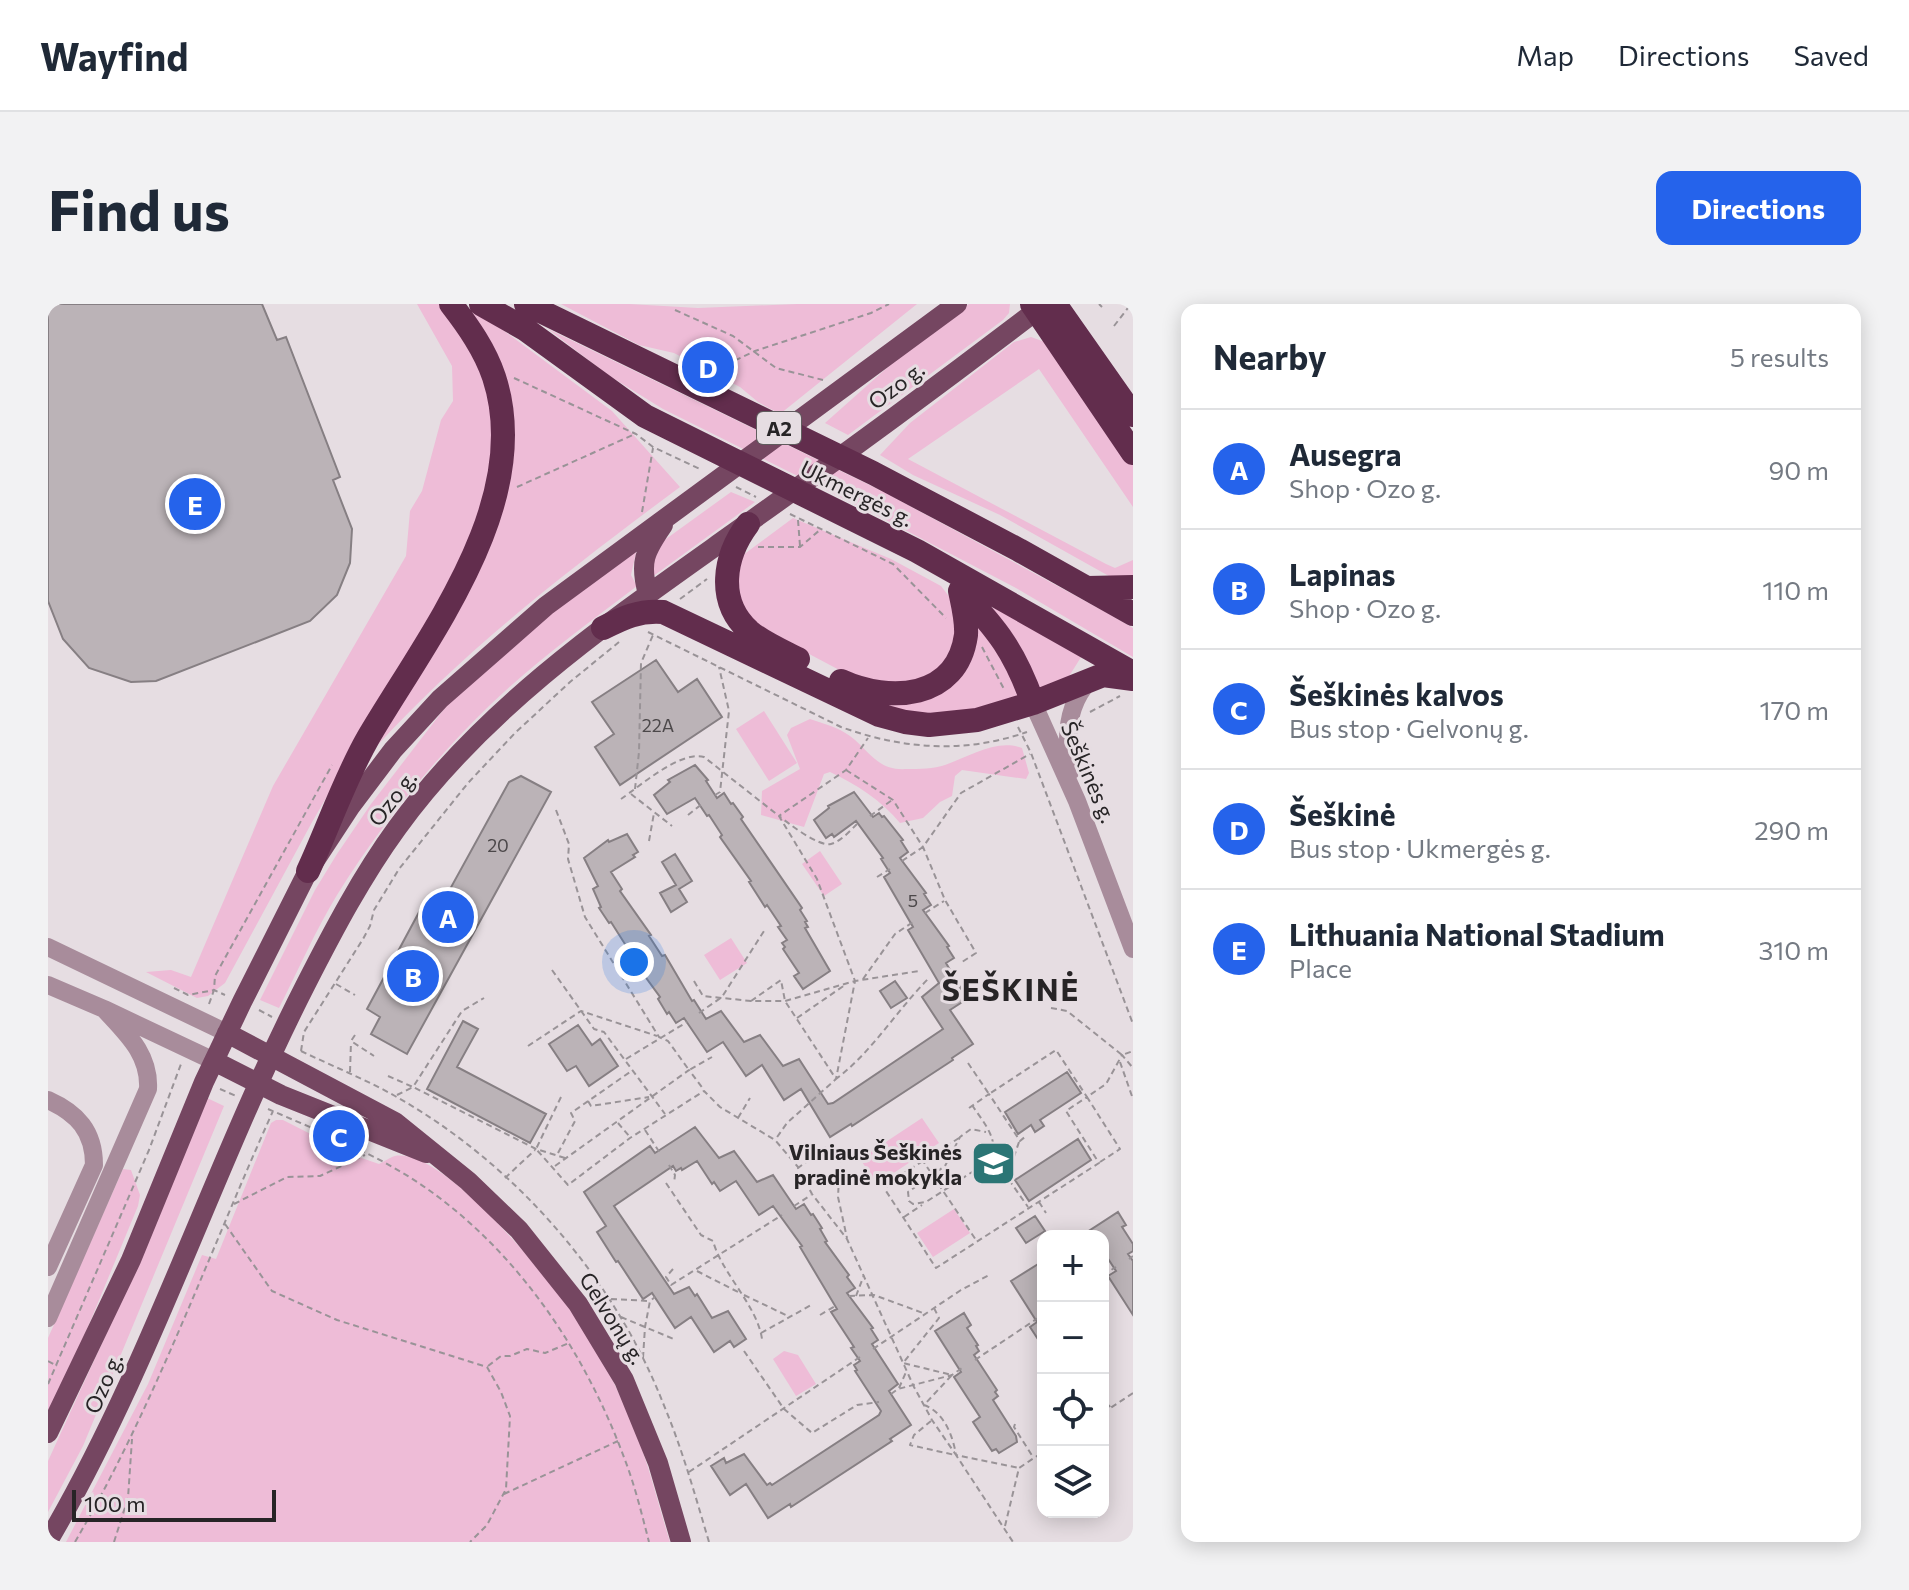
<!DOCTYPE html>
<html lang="en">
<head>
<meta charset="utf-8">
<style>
	body { margin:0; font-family:Commissioner,sans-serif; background:#f2f2f3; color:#1f2937 }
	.controls { position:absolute; right:24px; bottom:24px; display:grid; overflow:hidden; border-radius:16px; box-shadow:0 4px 20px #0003 }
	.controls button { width:72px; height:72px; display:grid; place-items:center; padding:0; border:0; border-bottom:2px solid #e0e1e3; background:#fff; color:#1f2937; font:40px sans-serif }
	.scale { position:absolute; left:24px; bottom:20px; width:204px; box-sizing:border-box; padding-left:8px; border:4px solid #272426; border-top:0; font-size:22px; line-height:28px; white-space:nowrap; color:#272426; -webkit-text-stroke:6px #e6dde2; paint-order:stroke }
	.you { position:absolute; left:586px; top:658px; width:28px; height:28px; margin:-20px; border:6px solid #fff; border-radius:50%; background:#1a73e8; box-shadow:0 0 0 12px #1a73e833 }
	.badge { display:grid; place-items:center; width:52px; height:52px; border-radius:50%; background:#2563eb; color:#fff; font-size:26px; font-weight:700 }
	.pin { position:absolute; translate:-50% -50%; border:4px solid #fff; box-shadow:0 2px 8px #0006 }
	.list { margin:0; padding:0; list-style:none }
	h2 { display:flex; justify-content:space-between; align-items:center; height:104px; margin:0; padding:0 32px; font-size:34px }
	h2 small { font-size:26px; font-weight:400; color:#747a83 }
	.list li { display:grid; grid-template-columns:52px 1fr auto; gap:24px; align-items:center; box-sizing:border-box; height:120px; padding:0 32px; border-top:2px solid #e0e1e3 }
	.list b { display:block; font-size:30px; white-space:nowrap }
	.list p { margin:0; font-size:26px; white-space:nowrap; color:#747a83 }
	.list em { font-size:26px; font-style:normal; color:#747a83 }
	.icon { flex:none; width:44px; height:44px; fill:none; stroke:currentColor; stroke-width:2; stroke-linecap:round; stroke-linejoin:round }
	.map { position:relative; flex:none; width:1085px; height:1238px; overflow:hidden; border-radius:16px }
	header { display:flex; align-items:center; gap:48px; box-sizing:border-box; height:112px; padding:0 40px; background:#fff; border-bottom:2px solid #e0e1e3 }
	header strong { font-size:38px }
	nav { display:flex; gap:44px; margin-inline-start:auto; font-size:28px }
	.intro { display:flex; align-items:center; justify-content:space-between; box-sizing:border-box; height:192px; padding:0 48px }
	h1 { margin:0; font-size:56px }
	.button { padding:20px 36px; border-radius:16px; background:#2563eb; color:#fff; font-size:28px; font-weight:700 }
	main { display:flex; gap:48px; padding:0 48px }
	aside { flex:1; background:#fff; border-radius:16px; box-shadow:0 4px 20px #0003 }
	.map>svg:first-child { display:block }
	.green { fill:#eebcd7 }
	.building { fill:#bbb3b7; stroke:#867f83; stroke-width:2 }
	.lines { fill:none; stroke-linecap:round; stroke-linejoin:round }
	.path { stroke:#999397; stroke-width:2; stroke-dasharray:6 4; stroke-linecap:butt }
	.minor { stroke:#a88c9b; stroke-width:18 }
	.major { stroke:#754661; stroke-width:20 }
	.highway { stroke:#622d4d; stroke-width:24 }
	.labels { text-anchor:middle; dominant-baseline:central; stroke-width:6; stroke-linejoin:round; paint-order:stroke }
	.number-label { font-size:18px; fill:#4c484a }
	.shield { fill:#e6dde2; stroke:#605c5e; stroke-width:2 }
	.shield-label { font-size:20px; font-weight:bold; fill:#272426 }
	.street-label { font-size:22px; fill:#272426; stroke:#e6dde2 }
	.poi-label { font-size:22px; font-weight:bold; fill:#272426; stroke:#e6dde2; text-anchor:end }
	.district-label { font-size:30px; font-weight:bold; letter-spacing:2px; fill:#272426; stroke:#e6dde2 }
</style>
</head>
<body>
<header>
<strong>Wayfind</strong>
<nav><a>Map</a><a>Directions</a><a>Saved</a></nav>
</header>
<div class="intro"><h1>Find us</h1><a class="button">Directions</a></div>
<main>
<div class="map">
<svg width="1085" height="1238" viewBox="0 0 1085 1238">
	<rect width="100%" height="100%" fill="#e6dde2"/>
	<path class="green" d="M369,0H393L404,13L443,88L446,158L421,245L263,520L177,679L160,692L149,694L98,668L123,666L143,673L225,482L358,252L362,207L374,187L393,116L405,97L404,62Z
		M513,0H581L650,4L749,0H869L732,110L710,98L692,83L626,49L591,41Z
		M921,0H962L961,9L955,16L800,131L777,119L858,47Z
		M424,3L564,107L632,183C523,264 417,345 325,446L462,169L419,9Z
		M500,25L836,188L1063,311L1085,324V353L968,284L836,215L615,105L560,71Z
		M983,33L997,38L1085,160V203L991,65L860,155L1058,260L1067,264L1085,256V277L1068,276L952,211L865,171L832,151L862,119L966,38Z
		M683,188L707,198L604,273L603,253L611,240Z
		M745,214L843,255L893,282L906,299L909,335L891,366L855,382L797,369L716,326L695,307L687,261L691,254Z
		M589,244L583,271L589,282C539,320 488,357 442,401C384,457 332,522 289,591C267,627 250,667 231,704L212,696L267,586L289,550L323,500L403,396L497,314Z
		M943,303L973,315L1035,350L1013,385L990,393Z
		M922,304L976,391L940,405L863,411L801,388L887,387Z
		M716,407L749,459L721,477L688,425Z
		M762,415C776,420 790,423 802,432C823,448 829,467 859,465C871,465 886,465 897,461C920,453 949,434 974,444L981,469L978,475L914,466L907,472L904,492L892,498L875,514L852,519C834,497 808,480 782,468L776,470L756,523L713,511L714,487L752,465L739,431L743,424Z
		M772,547L794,580L776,592L754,560Z
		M683,634L699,659L672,676L656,651Z
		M159,794L176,802L35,1142L0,1208V1157L82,978Z
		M874,814L891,839L829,880L812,855Z
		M228,816H235L302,850L331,860C336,858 342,853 347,852C396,843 502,977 529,1014C549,1042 564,1074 578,1105C598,1147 608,1194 622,1238H18L100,1080L154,951L168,955L223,819Z
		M75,865L83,866L92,891L90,902L32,1042L0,1110V1034Z
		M906,905L922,929L885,953L869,929Z
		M736,1047L750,1051L768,1080L748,1092L725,1055Z"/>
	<path class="building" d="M0,0H214L229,36L238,33L292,173L285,176L304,225L302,259L289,291L262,317L108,377L83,378L41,364L15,335L0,297Z
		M608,356L630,388L649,375L674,413L572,481L547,443L566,430L544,398Z
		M647,461L660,476L658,477L669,494L676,489L683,500L685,499L695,513L693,515L754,604L752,606L759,617L757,618L760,623L757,624L782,667L755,685L746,672L751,669L735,645L737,643L734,639L739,636L730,623L733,622L719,601L717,603L701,578L703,577L672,533L674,531L661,511L659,512L647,494L619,510L606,491L622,478L620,476Z
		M473,472L503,488L359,750L323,730L332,713L319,705L376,599L390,607L461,478Z
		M806,488L825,513L831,509L834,513L836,512L855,536L853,537L860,548L852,554L878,589L876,590L883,601L875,606L901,642L899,643L906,654L898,659L919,695L902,706L925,740L904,754L905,756L804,822L803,820L782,833L753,785L736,796L714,761L698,772L675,738L659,748L636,714L628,719L621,708L619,710L610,695L612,693L580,649L582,648L563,618L561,619L551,604L553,603L545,585L550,582L536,554L560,536L561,538L579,530L590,548L585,551L587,553L563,568L574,585L572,587L603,631L601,632L614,652L617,651L644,697L646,696L658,715L673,707L696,738L712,731L735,762L751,755L780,800L785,799L895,725L874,693L891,679L860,626L865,623L836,573L842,569L833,555L835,554L808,517L786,533L784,530L778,534L766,516L781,504L780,502Z
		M627,550L644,577L631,585L639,598L623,608L612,589L628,581L614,558Z
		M847,677L859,694L843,704L832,687Z
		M415,717L430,725L409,763L498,810L482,839L379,785Z
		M530,721L544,741L552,735L570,762L541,782L528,762L519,767L501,740Z
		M1019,768L1033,789L992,816L996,822L987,828L983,821L970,830L957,808Z
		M647,823L671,854L686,847L709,878L725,871L748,905L756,900L763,911L765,910L774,924L772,925L779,937L777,938L801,971L799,973L807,984L799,989L825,1024L823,1025L830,1036L824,1040L850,1080L841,1087L863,1121L842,1135L844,1137L743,1203L742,1200L720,1214L698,1180L682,1191L663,1162L676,1154L678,1159L696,1150L719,1181L722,1179L724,1181L831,1111L833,1107L807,1067L809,1066L806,1061L812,1057L803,1044L806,1043L783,1008L789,1005L752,943L754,942L725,902L711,911L688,877L672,887L666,878L664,880L649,857L634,866L633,864L628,867L625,862L566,902L626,990L641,983L647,992L649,990L664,1014L680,1007L698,1035L686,1043L682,1037L666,1048L643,1013L627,1024L604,989L595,995L570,957L568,958L549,928L558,922L536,888L602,842L607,849Z
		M1030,835L1043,856L981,897L967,876Z
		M1070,908L1078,921L1074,923L1085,940V947L1080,950L1085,957V1011L1060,972L1068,967L1055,947V932H1033Z
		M987,912L997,927L978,939L968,924Z
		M995,957V1043L982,1023L989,1018L963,977Z
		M916,1009L923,1021L919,1024L930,1041L928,1042L931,1047L926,1051L949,1086L947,1088L950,1092L945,1096L968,1132L969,1138L951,1149L948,1145L944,1147L925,1118L932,1113L906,1073L913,1068L887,1027Z"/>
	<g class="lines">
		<path class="path" d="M1051,0L1054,3
			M627,6L685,32L728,64L775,76
			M1066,22L1083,0
			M669,65L707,47L823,9L841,0
			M466,74L588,130L605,143L654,166
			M469,183L587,130
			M688,183L708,193
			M594,208L605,144
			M742,210L845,260L898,314
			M750,216L752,242
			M710,243H752L773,225
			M632,295L659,275
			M600,328L793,423C854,445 916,450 979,428
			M934,343L957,387
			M1042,408L1072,392
			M970,423L983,449L1085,720
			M798,466L845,496L875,543L897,596L928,649L914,658
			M587,485L591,448L593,359L605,331
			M583,490L624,522
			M667,491L672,488L681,407L671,363
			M573,495C592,482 633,446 656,453L731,512L769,575L807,677L788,775L739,819L727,836
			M508,506L521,540L520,555L537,613L611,733L620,737L641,766L664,753
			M640,511L654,500
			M822,512L844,496
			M809,520C803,526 792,538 783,540C771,543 741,520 731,512L798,466L820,434
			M601,537L606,509
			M854,557L875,543L913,489L982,450
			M829,573L842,565
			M877,609L896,597
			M504,666L546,725L556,728L617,810
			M815,675L847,630L865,618
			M646,677L655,692L703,697H737L807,677L871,667
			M288,680L307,691
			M126,684L140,691L166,686L177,691
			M703,697L733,676L737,697L788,775C824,748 849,706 881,674
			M161,700L166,686L167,672L284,461
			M1003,704L1019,707L1074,751L1085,747
			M211,706L224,713
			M651,709L674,693L716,627
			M749,714L797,681
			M307,731L303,737L326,752
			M480,742L533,707L609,732
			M253,747L256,728L315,635L322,622L326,606L351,565L420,479L467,429L522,378L571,338
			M253,747C284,762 317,775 347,792C466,859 565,972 615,1099C634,1144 647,1191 661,1238
			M578,755L639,718
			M1072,758L1085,795
			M302,768L303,738
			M340,772L365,783L414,707L436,694
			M172,785L188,792
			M349,791L365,783L488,845L517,854
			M513,793L488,845L520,881L582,834L656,787L672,803L727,836L750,863
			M540,797L543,802L601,793
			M924,801C935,818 954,838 941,857L878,898L865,900L861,897L860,888L897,862L912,833L923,825L938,828
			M921,804L941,790L972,837L978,832
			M220,805C273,828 331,851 378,884C472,950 538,1050 577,1156C587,1182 594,1211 601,1238
			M690,814L702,794
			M570,819L581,832
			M597,826L612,849
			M911,834L875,857L928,936
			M971,838L959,873L980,903
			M778,843L750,864L764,890L799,935L866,1083L884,1116L908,1151L971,1164
			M787,844L792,854L790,893L799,934
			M510,849L527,817L523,809L582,768
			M875,857L840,879L838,887L888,964L1051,859L1018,807L1039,793L1008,746L941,790L920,759
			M1052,858L1072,845L1039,793L1058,780L1074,751L1085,764
			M621,861L627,871L626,879
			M507,862L641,766L656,786
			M457,874L487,846
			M618,879L653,931L665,937C674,970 709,1001 714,1035
			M991,898L998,909
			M186,900L239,873L272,872L317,851
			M746,902L763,891
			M856,913L874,901
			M177,920L224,987L289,1016L439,1063L453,1088L462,1112L458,1185L439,1221L422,1238
			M1081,955L1085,952
			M625,965L618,973L623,981L734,911
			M649,967L690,988
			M1055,971L1068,963
			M696,991L742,1013
			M801,992L826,991L875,1009
			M808,992L816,971
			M563,995L601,997
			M886,1004L891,1014L855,1059L904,1071L876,1101C896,1108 905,1132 908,1151L965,1238
			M772,1011L789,1001
			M573,1013L628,1036
			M713,1029L765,1000
			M825,1045L913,986L943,970
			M696,1047L736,1105L764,1129L809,1101L831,1098
			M595,1054L597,1023L602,997L607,993
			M927,1056L990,1014
			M0,1057L9,1062
			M440,1062L453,1052H462L479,1045L497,1049L521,1039
			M0,1080L101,846L133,760
			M851,1084L858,1068
			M843,1090L850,1085L904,1071L914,1064
			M1055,1093L1062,1103
			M1055,1109L1085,1089
			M883,1117L866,1131L862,1141L907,1151
			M967,1120L966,1123L985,1153
			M641,1168L812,1053
			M456,1190L570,1137
			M957,1222L971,1164L995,1148
			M27,1238C107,1101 160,951 225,807
			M66,1238L80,1194L84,1135
			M1083,1238L1085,1237"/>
		<path class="minor" d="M985,399L1029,497L1085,645
			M1023,467C1017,435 1018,402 1041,377
			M0,643L179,729
			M0,681L56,705L166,757
			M0,796C29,809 46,827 46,861L0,963
			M0,1014L100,785C102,750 78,729 56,705"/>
		<path class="major" d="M600,290C591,258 597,247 615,221
			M179,729L347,818L420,877L471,926L530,1000L576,1076L610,1159L633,1238
			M166,757L233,791L378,849
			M0,1129L83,956L156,778L194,698L260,567L302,503L345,446L392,395L498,302L909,0
			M0,1237C104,1060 165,862 258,680C285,627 314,572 349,524C441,397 574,309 700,219C800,148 899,75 997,0"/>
		<path class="highway" d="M433,0L477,25L597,112L869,247L1085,369
			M478,0L825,169L971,246L1085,310
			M984,0L1085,149
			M1007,0L1085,111
			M700,220C676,252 668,297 701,327C715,339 734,347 750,355
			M1040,284L1085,283
			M912,287C950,325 967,349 985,399
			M555,324C575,314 591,306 615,308L831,411L857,418L881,421L929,416L985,399L1055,371L1085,375
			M793,377C841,399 909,396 918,331C919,317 915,301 912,287
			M260,567C280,524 296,476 320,434C380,332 487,198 446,73C437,46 420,22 403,0"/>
	</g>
	<defs>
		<symbol id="school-square" viewBox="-11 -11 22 22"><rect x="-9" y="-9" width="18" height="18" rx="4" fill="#2b7575" stroke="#e6dde2"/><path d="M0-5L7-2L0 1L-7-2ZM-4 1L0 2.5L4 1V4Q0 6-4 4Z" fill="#fff"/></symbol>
	</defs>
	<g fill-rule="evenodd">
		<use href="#school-square" x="920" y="834" width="51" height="51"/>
	</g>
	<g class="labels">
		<g class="number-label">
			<text x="610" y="421">22A</text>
			<text x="450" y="541">20</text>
			<text x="865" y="596">5</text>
		</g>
		<rect class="shield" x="709" y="108" width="44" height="32" rx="6"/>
		<g class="shield-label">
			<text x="731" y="124">A2</text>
		</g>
		<g class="street-label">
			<text transform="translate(848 81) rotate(-37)">Ozo g.</text>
			<text transform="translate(809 189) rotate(26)">Ukmergės g.</text>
			<text transform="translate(1041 468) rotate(67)">Šeškinės g.</text>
			<text transform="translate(344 494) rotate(-52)">Ozo g.</text>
			<text transform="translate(565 1014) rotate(58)">Gelvonų g.</text>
			<text transform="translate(55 1079) rotate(-66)">Ozo g.</text>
		</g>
		<g class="poi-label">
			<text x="914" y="847">Vilniaus Šeškinės<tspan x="914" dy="25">pradinė mokykla</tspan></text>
		</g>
		<g class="district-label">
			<text x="963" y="684">ŠEŠKINĖ</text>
		</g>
	</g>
</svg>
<div class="controls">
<button>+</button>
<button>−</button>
<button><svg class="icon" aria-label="locate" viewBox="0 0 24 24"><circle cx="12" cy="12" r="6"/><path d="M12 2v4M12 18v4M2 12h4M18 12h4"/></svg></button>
<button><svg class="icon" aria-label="layers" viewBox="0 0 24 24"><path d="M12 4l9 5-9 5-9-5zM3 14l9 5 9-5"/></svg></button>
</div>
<div class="scale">100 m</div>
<div class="you"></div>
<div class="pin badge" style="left:400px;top:613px">A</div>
<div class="pin badge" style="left:365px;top:672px">B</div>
<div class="pin badge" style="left:291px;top:832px">C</div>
<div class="pin badge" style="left:660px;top:63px">D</div>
<div class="pin badge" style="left:147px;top:200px">E</div>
</div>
<aside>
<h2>Nearby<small>5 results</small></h2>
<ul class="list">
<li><span class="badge">A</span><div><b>Ausegra</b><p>Shop · Ozo g.</p></div><em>90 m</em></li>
<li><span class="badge">B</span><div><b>Lapinas</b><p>Shop · Ozo g.</p></div><em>110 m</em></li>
<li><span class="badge">C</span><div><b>Šeškinės kalvos</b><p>Bus stop · Gelvonų g.</p></div><em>170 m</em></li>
<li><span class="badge">D</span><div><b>Šeškinė</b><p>Bus stop · Ukmergės g.</p></div><em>290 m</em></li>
<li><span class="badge">E</span><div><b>Lithuania National Stadium</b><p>Place</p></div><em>310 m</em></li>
</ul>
</aside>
</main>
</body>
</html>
